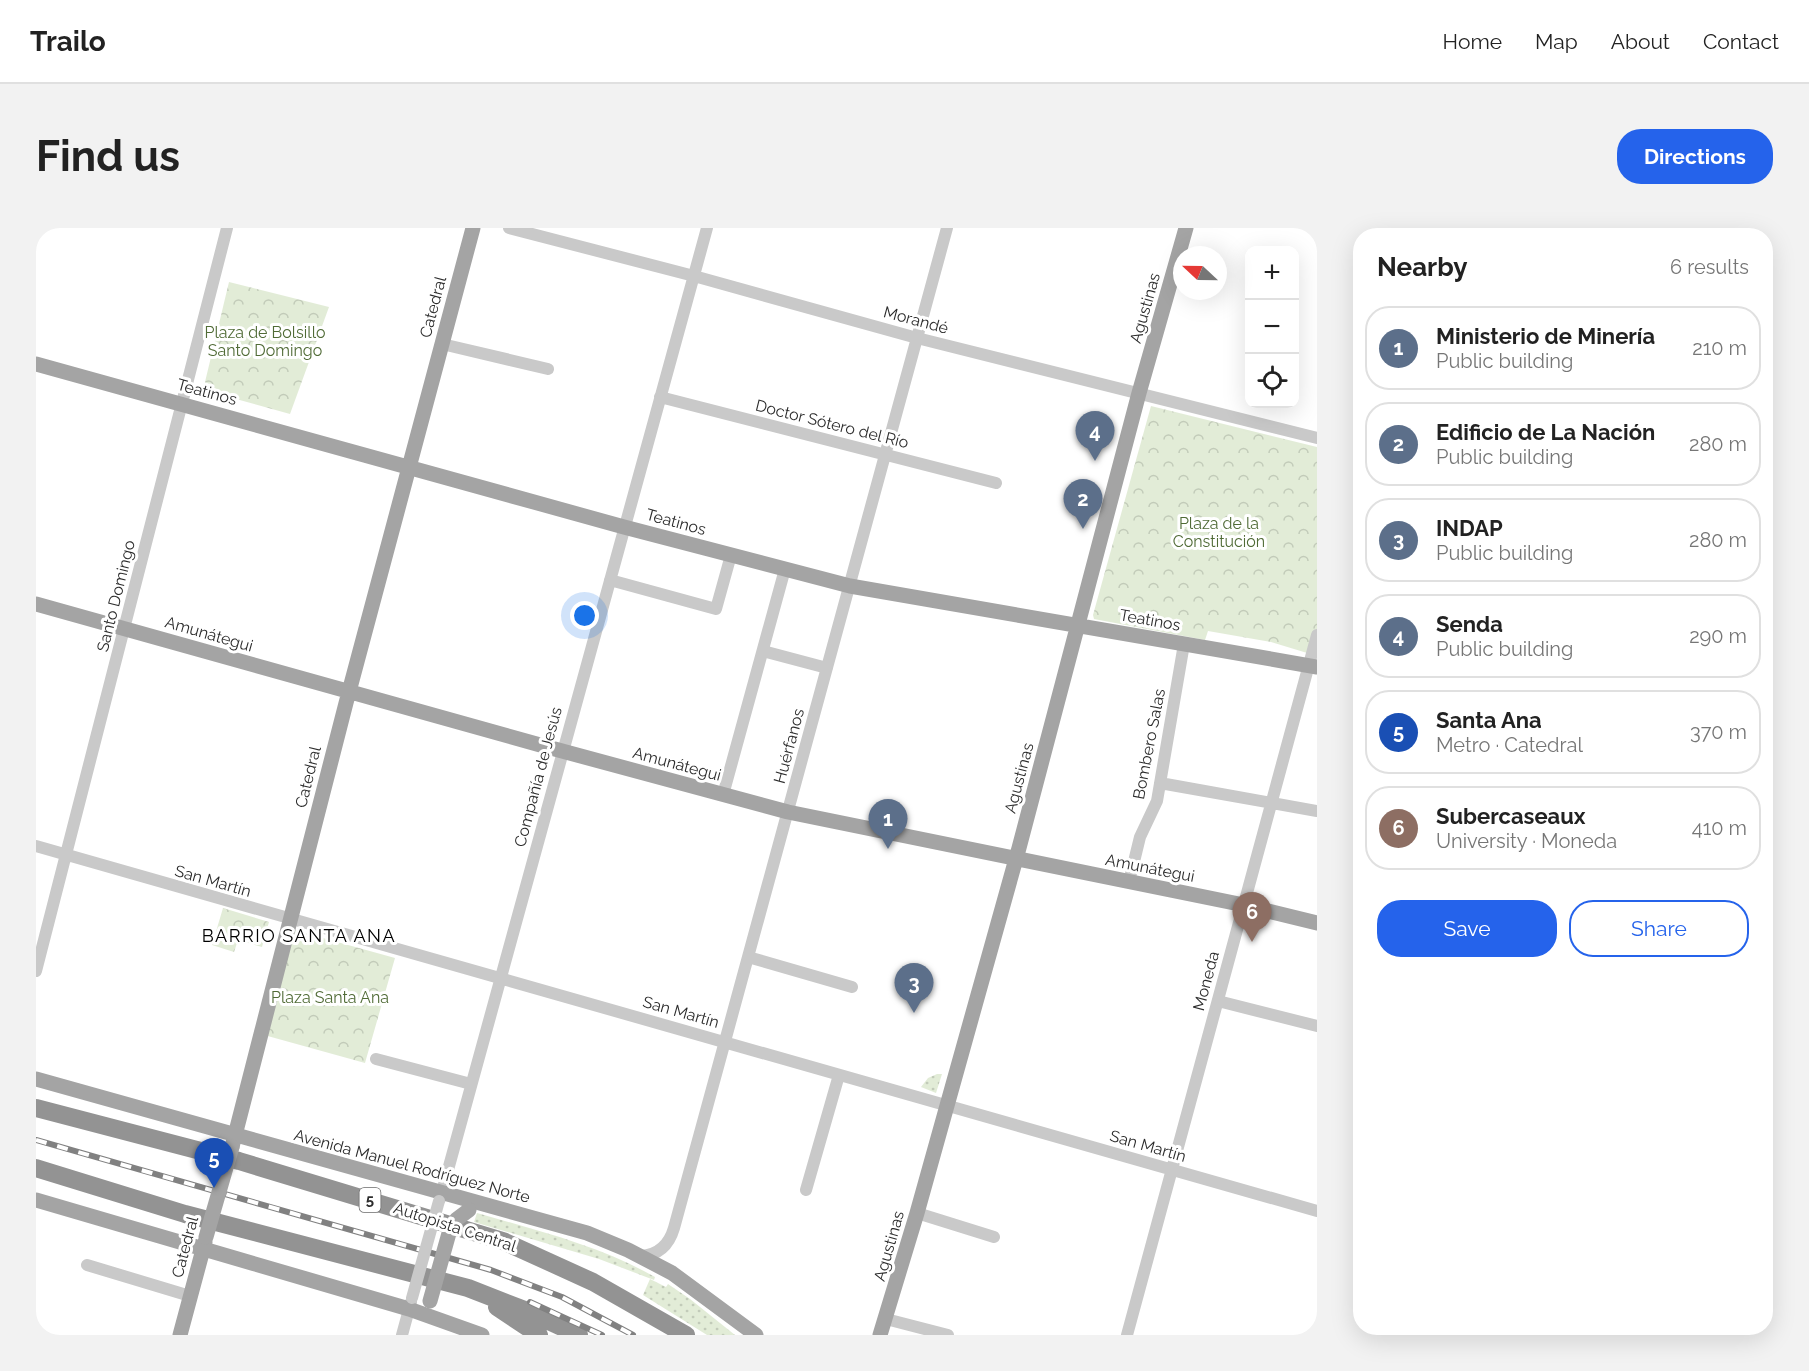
<!DOCTYPE html>
<html lang="en">
<head>
<meta charset="utf-8">
<style>
	body { margin:0; font-family:Raleway,sans-serif; background:#f2f2f2; color:#222 }
	.controls { position:absolute; right:18px; top:18px; display:grid; overflow:hidden; border-radius:12px; box-shadow:0 6px 24px #0002 }
	.controls button { width:54px; height:54px; display:grid; place-items:center; padding:0; border:0; border-bottom:2px solid #e0e0e0; background:#fff; color:#222; font:30px sans-serif }
	.compass { position:absolute; left:1137px; top:18px; width:54px; height:54px; border-radius:50%; background:#fff; box-shadow:0 6px 24px #0002; rotate:292deg }
	.you { position:absolute; left:549px; top:388px; width:21px; height:21px; margin:-15px; border:4px solid #fff; border-radius:50%; background:#1a73e8; box-shadow:0 0 0 9px #1a73e833 }
	.badge { display:grid; place-items:center; width:39px; height:39px; border-radius:50%; background:#2563eb; color:#fff; font-size:20px; font-weight:700 }
	.pin { position:absolute; translate:-50% -50px; filter:drop-shadow(0 2px 3px #0008) }
	.pin::after { content:''; position:absolute; top:32px; width:21px; height:18px; background:inherit; clip-path:polygon(0 0,100% 0,50% 100%) }
	.list { margin:0; padding:0; list-style:none }
	h2 { display:flex; justify-content:space-between; align-items:center; height:78px; margin:0; padding:0 24px; font-size:26px }
	h2 small { font-size:20px; font-weight:400; color:#767676 }
	.list li { display:grid; grid-template-columns:39px 1fr auto; gap:18px; align-items:center; box-sizing:border-box; height:84px; margin:0 12px 12px; padding:0 12px; border:2px solid #e0e0e0; border-radius:24px }
	.list b { display:block; font-size:22px; white-space:nowrap }
	.list p { margin:0; font-size:20px; white-space:nowrap; color:#767676 }
	.list em { font-size:20px; font-style:normal; color:#767676 }
	.actions { display:flex; gap:12px; padding:18px 24px }
	.actions a { flex:1; padding:14px 0; border:2px solid #2563eb; border-radius:24px; text-align:center; font-size:21px; color:#2563eb }
	.actions .main { background:#2563eb; color:#fff }
	.icon { flex:none; width:33px; height:33px; fill:none; stroke:currentColor; stroke-width:2; stroke-linecap:round; stroke-linejoin:round }
	.map { position:relative; flex:none; width:1281px; height:1107px; overflow:hidden; border-radius:24px }
	header { display:flex; align-items:center; gap:36px; box-sizing:border-box; height:84px; padding:0 30px; background:#fff; border-bottom:2px solid #e0e0e0 }
	header strong { font-size:28px }
	nav { display:flex; gap:33px; margin-inline-start:auto; font-size:21px }
	.intro { display:flex; align-items:center; justify-content:space-between; box-sizing:border-box; height:144px; padding:0 36px }
	h1 { margin:0; font-size:42px }
	.button { padding:15px 27px; border-radius:24px; background:#2563eb; color:#fff; font-size:21px; font-weight:700 }
	main { display:flex; gap:36px; padding:0 36px }
	aside { flex:1; background:#fff; border-radius:24px; box-shadow:0 6px 24px #0002 }
	.map>svg:first-child { display:block }
	.grass { fill:url(#grass-dots) }
	.forest { fill:url(#forest-crowns) }
	.lines { fill:none; stroke-linecap:round; stroke-linejoin:round }
	.minor { stroke:#c9c9c9; stroke-width:12 }
	.major { stroke:#a4a4a4; stroke-width:15 }
	.highway { stroke:#939393; stroke-width:18 }
	.rail-casing { stroke:#818181; stroke-width:6 }
	.rail { stroke:#fff; stroke-width:4; stroke-dasharray:11; stroke-linecap:butt }
	.minor-bridge { stroke:#c9c9c9; stroke-width:12 }
	.major-bridge { stroke:#a4a4a4; stroke-width:15 }
	.labels { text-anchor:middle; dominant-baseline:central; stroke-width:6; stroke-linejoin:round; paint-order:stroke }
	.shield { fill:#fff; stroke:#6b6b6b; stroke-width:1.5 }
	.shield-label { font-size:15px; font-weight:bold; fill:#2c2c2c }
	.street-label { font-size:16px; fill:#2c2c2c; stroke:#fff }
	.park-label { font-size:16px; fill:#506b36; stroke:#fff }
	.neighbourhood-label { font-size:18px; letter-spacing:1.5px; fill:#000; stroke:#fff }
</style>
</head>
<body>
<header>
<strong>Trailo</strong>
<nav><a>Home</a><a>Map</a><a>About</a><a>Contact</a></nav>
</header>
<div class="intro"><h1>Find us</h1><a class="button">Directions</a></div>
<main>
<div class="map">
<svg width="1281" height="1107" viewBox="0 0 1281 1107">
	<defs>
		<pattern id="grass-dots" width="8" height="8" patternUnits="userSpaceOnUse" patternTransform="scale(1.5)"><rect width="8" height="8" fill="#e2ecd7"/><path d="M2 2h.1M6 6h.1" fill="none" stroke="#c2cbb9" stroke-width="1.8" stroke-linecap="round"/></pattern>
		<pattern id="forest-crowns" width="20" height="18" patternUnits="userSpaceOnUse" patternTransform="scale(1.5)"><rect width="20" height="18" fill="#e2ecd7"/><path d="M2 6a3 3 0 1 1 6 0M12 15a3 3 0 1 1 6 0" fill="none" stroke="#c2cbb9"/></pattern>
	</defs>
	<rect width="100%" height="100%" fill="#fff"/>
	<path class="grass" d="M901,846H906L900,865L885,859L892,850Z
		M441,985C503,1003 564,1018 619,1049L618,1052L563,1031L438,994Z
		M614,1051L630,1059L632,1056L654,1071L699,1107H671L607,1067Z"/>
	<path class="forest" d="M193,54L293,79L254,186L171,163L169,154Z
		M1115,178L1281,219V428L1235,414L1172,403L1169,412L1058,391L1057,387Z
		M187,680L233,694L226,719L202,712L198,724L176,717Z
		M258,702L359,730L329,835L228,807Z"/>
	<g class="lines">
		<path class="minor" d="M473,0L658,48L881,110L1281,210
			M406,116L512,141
			M624,169L960,255
			M574,352L680,381L695,327
			M727,423L791,440
			M1124,555L1281,583
			M687,567L749,341
			M0,618L1281,983
			M1093,654L1104,609L1121,573L1148,416
			M712,729L816,759
			M0,743L191,0
			M1182,773L1281,798
			M340,831L435,856
			M770,962L803,847
			M404,971L671,0
			M881,985L958,1009
			M605,1028C623,1027 633,1017 638,1000L911,0
			M51,1037L154,1068
			M850,1091L912,1107
			M366,1107L375,1074
			M1091,1107L1281,407"/>
		<path class="major" d="M0,136L588,299L814,358L1281,439
			M0,376L515,520L752,584L1208,677L1281,695
			M0,851L551,1005L592,1022L636,1045L720,1107
			M196,919L310,475L437,0
			M0,972L373,1081L446,1107
			M144,1107L169,1014
			M844,1107L881,985L983,620L1103,165L1150,0"/>
		<path class="highway" d="M0,880L203,933L467,1013L557,1054L650,1107
			M0,940L149,986L432,1060L491,1083L543,1107
			M461,1079L503,1107"/>
		<defs>
			<path id="rail" d="M0,912L455,1042L526,1069L597,1107
				M494,1074L566,1107"/>
		</defs>
		<use href="#rail" class="rail-casing"/>
		<use href="#rail" class="rail"/>
		<path class="minor-bridge" d="M376,1070L403,973"/>
		<path class="major-bridge" d="M170,1009L196,919
			M394,1073L415,998L421,991L433,982"/>
	</g>
	<g class="labels">
		<rect class="shield" x="323.5" y="960" width="21" height="24" rx="4.5"/>
		<g class="shield-label">
			<text x="334" y="972">5</text>
		</g>
		<g class="street-label">
			<text transform="translate(397 79) rotate(-75)">Catedral</text>
			<text transform="translate(1109 80) rotate(-74)">Agustinas</text>
			<text transform="translate(880 92) rotate(15)">Morandé</text>
			<text transform="translate(171 164) rotate(15)">Teatinos</text>
			<text transform="translate(796 196) rotate(14)">Doctor Sótero del Río</text>
			<text transform="translate(640 294) rotate(15)">Teatinos</text>
			<text transform="translate(80 368) rotate(-76)">Santo Domingo</text>
			<text transform="translate(1114 392) rotate(10)">Teatinos</text>
			<text transform="translate(173 406) rotate(16)">Amunátegui</text>
			<text transform="translate(1113 516) rotate(-79)">Bombero Salas</text>
			<text transform="translate(753 518) rotate(-75)">Huérfanos</text>
			<text transform="translate(641 536) rotate(15)">Amunátegui</text>
			<text transform="translate(272 549) rotate(-76)">Catedral</text>
			<text transform="translate(502 549) rotate(-75)">Compañía de Jesús</text>
			<text transform="translate(983 550) rotate(-75)">Agustinas</text>
			<text transform="translate(1114 640) rotate(11)">Amunátegui</text>
			<text transform="translate(177 653) rotate(16)">San Martín</text>
			<text transform="translate(1170 753) rotate(-75)">Moneda</text>
			<text transform="translate(645 784) rotate(16)">San Martín</text>
			<text transform="translate(1112 918) rotate(16)">San Martín</text>
			<text transform="translate(376 938) rotate(15)">Avenida Manuel Rodríguez Norte</text>
			<text transform="translate(419 999) rotate(18)">Autopista Central</text>
			<text transform="translate(853 1018) rotate(-74)">Agustinas</text>
			<text transform="translate(149 1019) rotate(-75)">Catedral</text>
		</g>
		<g class="park-label">
			<text x="229" y="104">Plaza de Bolsillo<tspan x="229" dy="18">Santo Domingo</tspan></text>
			<text x="1183" y="295">Plaza de la<tspan x="1183" dy="18">Constitución</tspan></text>
			<text x="294" y="769">Plaza Santa Ana</text>
		</g>
		<g class="neighbourhood-label">
			<text x="263" y="707">BARRIO SANTA ANA</text>
		</g>
	</g>
</svg>
<div class="controls">
<button>+</button>
<button>−</button>
<button><svg class="icon" aria-label="locate" viewBox="0 0 24 24"><circle cx="12" cy="12" r="6"/><path d="M12 2v4M12 18v4M2 12h4M18 12h4"/></svg></button>
</div>
<svg class="compass" viewBox="-18 -18 36 36"><path d="M0-13l5 13h-10z" fill="#e53935"/><path d="M0 13l5-13h-10z" fill="#767676"/></svg>
<div class="you"></div>
<div class="pin badge" style="left:852px;top:621px;background:#5c6f8a">1</div>
<div class="pin badge" style="left:1047px;top:301px;background:#5c6f8a">2</div>
<div class="pin badge" style="left:878px;top:785px;background:#5c6f8a">3</div>
<div class="pin badge" style="left:1059px;top:233px;background:#5c6f8a">4</div>
<div class="pin badge" style="left:178px;top:960px;background:#1a4fb4">5</div>
<div class="pin badge" style="left:1216px;top:714px;background:#8d6e63">6</div>
</div>
<aside>
<h2>Nearby<small>6 results</small></h2>
<ul class="list">
<li><span class="badge" style="background:#5c6f8a">1</span><div><b>Ministerio de Minería</b><p>Public building</p></div><em>210 m</em></li>
<li><span class="badge" style="background:#5c6f8a">2</span><div><b>Edificio de La Nación</b><p>Public building</p></div><em>280 m</em></li>
<li><span class="badge" style="background:#5c6f8a">3</span><div><b>INDAP</b><p>Public building</p></div><em>280 m</em></li>
<li><span class="badge" style="background:#5c6f8a">4</span><div><b>Senda</b><p>Public building</p></div><em>290 m</em></li>
<li><span class="badge" style="background:#1a4fb4">5</span><div><b>Santa Ana</b><p>Metro · Catedral</p></div><em>370 m</em></li>
<li><span class="badge" style="background:#8d6e63">6</span><div><b>Subercaseaux</b><p>University · Moneda</p></div><em>410 m</em></li>
</ul>
<div class="actions"><a class="main">Save</a><a>Share</a></div>
</aside>
</main>
</body>
</html>
